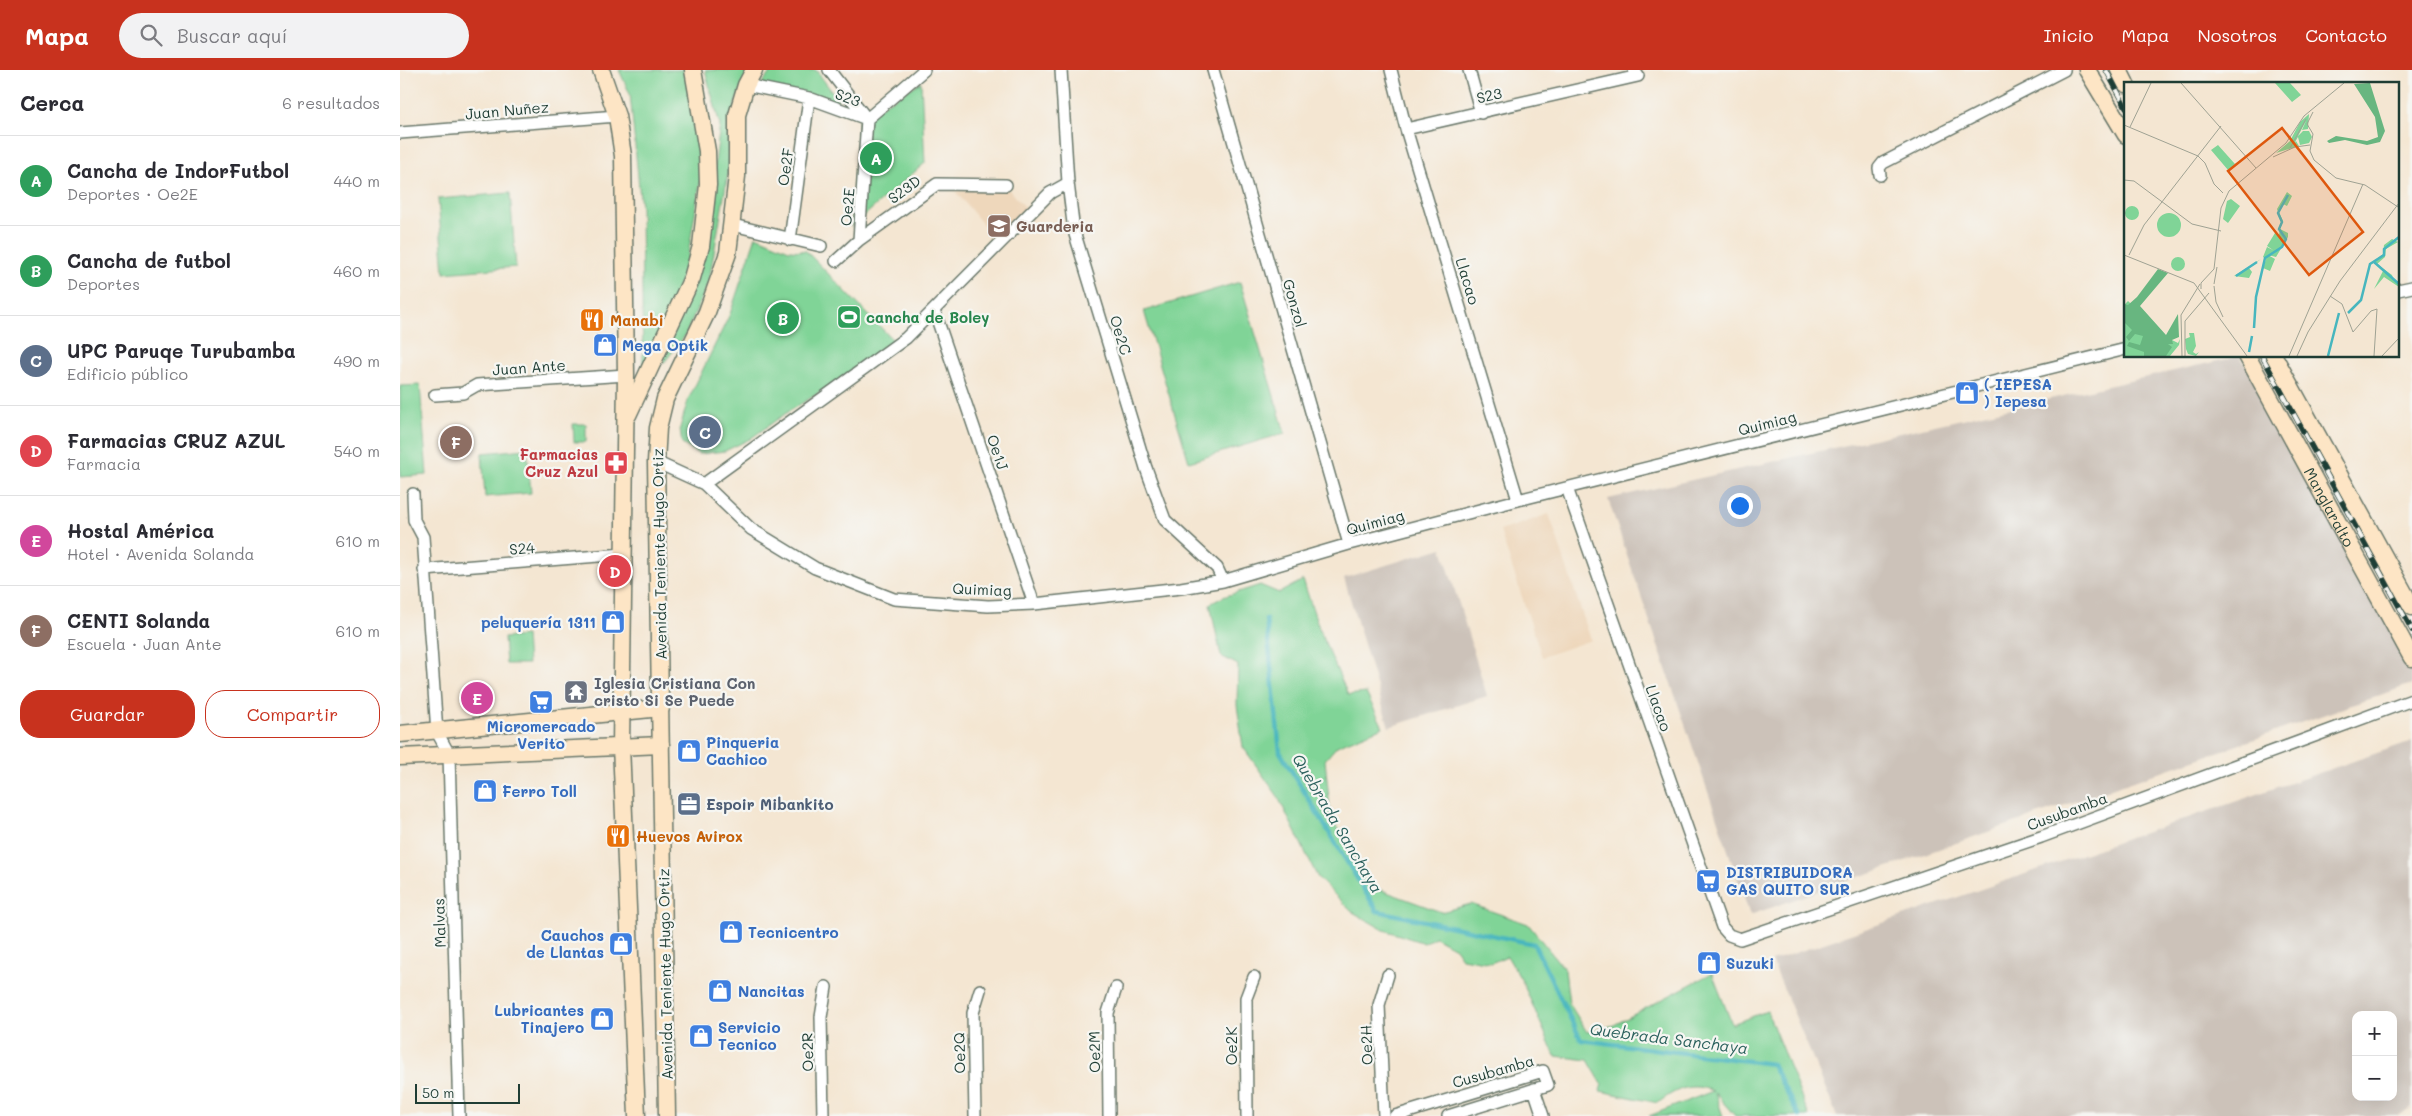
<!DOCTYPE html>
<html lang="es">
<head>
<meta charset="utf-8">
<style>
	body { margin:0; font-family:Mali,sans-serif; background:#f2f2f3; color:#2b2b33 }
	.controls { position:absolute; right:15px; bottom:15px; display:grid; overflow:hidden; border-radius:10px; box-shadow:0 5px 20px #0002 }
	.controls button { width:45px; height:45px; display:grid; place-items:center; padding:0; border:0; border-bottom:1px solid #e1e1e2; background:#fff; color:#2b2b33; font:25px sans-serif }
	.scale { position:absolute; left:15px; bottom:12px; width:105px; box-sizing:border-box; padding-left:5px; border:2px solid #1f3d34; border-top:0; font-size:14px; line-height:18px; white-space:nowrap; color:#1f3d34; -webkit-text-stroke:4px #f6f6f2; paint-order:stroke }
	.you { position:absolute; left:1339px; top:435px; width:18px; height:18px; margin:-12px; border:4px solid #fff; border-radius:50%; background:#1a73e8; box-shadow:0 0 0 8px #1a73e833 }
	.badge { display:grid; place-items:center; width:32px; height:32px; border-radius:50%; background:#c8321e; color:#fff; font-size:16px; font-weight:700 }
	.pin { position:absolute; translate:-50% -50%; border:2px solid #fff; box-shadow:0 1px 5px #0006 }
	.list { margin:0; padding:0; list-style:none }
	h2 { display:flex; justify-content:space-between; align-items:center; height:65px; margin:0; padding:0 20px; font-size:21px }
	h2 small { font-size:16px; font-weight:400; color:#7c7c81 }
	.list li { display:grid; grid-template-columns:32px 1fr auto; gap:15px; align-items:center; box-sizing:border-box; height:90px; padding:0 20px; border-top:1px solid #e1e1e2 }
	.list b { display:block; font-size:19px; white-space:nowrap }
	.list p { margin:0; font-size:16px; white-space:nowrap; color:#7c7c81 }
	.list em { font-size:16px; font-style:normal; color:#7c7c81 }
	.actions { display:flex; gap:10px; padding:15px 20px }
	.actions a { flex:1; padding:11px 0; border:1px solid #c8321e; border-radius:20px; text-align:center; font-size:18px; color:#c8321e }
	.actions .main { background:#c8321e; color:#fff }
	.icon { flex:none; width:28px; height:28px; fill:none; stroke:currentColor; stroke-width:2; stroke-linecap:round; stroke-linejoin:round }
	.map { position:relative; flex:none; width:2012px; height:1046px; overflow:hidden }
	header { display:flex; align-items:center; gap:30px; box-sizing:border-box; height:70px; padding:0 25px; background:#c8321e; color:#fff }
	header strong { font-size:24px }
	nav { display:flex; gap:28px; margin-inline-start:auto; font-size:18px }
	.search { width:350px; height:45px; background:#f2f2f3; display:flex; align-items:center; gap:12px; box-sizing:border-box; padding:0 18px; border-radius:28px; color:#7c7c81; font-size:19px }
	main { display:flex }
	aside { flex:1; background:#fff }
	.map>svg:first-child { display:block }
	.built { fill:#eed7bb }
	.industrial { fill:#ccc2b9; fill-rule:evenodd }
	.green { fill:#80d497; stroke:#508866 }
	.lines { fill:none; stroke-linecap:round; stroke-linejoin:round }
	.stream { stroke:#47b6be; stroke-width:4.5 }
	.street-casing { stroke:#6a786b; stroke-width:14 }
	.secondary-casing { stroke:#6a786b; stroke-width:19 }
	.street { stroke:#fff; stroke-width:11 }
	.secondary { stroke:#fde5c5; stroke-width:16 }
	.rail-casing { stroke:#1f3d34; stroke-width:5.5 }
	.rail { stroke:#f6f6f2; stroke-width:4; stroke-dasharray:11; stroke-linecap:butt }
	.labels { text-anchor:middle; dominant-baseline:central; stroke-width:4.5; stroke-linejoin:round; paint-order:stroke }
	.street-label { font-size:15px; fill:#1f3d34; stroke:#f6f6f2 }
	.education-label { font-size:15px; font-weight:bold; fill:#785e54; stroke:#f6f6f2; text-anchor:start }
	.leisure-label { font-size:15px; font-weight:bold; fill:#27864d; stroke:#f6f6f2; text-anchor:start }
	.food-label { font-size:15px; font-weight:bold; fill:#c56008; stroke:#f6f6f2; text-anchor:start }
	.shop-label { font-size:15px; font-weight:bold; fill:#366cbe; stroke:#f6f6f2; text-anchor:start }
	.health-label { font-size:15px; font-weight:bold; fill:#be3a42; stroke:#f6f6f2; text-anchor:end }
	.worship-label { font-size:15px; font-weight:bold; fill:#5b616d; stroke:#f6f6f2; text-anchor:start }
	.service-label { font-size:15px; font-weight:bold; fill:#4e5e75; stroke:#f6f6f2; text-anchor:start }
	.water-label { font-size:16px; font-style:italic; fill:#2b615d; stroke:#f6f6f2 }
	.inset-river { fill:none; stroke:#47b6be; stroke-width:2.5 }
	.inset-road { fill:none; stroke:#9fa293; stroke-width:1 }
	.view { fill:#de580e; fill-opacity:0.15; stroke:#de580e; stroke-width:2.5 }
	.inset-edge { fill:none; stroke:#1f3d34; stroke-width:2.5 }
</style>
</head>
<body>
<header>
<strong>Mapa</strong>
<div class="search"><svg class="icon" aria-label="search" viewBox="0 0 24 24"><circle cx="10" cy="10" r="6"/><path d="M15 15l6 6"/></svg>Buscar aquí</div>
<nav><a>Inicio</a><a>Mapa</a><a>Nosotros</a><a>Contacto</a></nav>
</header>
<main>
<aside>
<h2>Cerca<small>6 resultados</small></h2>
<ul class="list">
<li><span class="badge" style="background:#2e9e5b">A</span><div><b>Cancha de IndorFutbol</b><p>Deportes · Oe2E</p></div><em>440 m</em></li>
<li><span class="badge" style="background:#2e9e5b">B</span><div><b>Cancha de futbol</b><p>Deportes</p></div><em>460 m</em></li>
<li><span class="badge" style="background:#5c6f8a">C</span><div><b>UPC Paruqe Turubamba</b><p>Edificio público</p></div><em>490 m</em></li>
<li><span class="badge" style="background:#e0444e">D</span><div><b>Farmacias CRUZ AZUL</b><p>Farmacia</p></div><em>540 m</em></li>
<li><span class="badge" style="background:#d1479c">E</span><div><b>Hostal América</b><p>Hotel · Avenida Solanda</p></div><em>610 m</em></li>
<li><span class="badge" style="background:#8d6e63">F</span><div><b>CENTI Solanda</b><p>Escuela · Juan Ante</p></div><em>610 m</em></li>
</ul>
<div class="actions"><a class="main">Guardar</a><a>Compartir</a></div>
</aside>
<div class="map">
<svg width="2012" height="1046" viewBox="0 0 2012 1046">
	<rect width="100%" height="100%" fill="#f6f6f2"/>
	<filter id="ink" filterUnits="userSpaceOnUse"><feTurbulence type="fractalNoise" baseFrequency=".02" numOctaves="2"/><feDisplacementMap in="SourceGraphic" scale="10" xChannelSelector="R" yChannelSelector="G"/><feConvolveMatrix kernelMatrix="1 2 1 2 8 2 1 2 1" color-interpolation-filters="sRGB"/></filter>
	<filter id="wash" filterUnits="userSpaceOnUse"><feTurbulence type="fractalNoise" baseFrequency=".0096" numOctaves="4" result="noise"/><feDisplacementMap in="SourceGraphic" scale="20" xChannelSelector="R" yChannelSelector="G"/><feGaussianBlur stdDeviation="1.12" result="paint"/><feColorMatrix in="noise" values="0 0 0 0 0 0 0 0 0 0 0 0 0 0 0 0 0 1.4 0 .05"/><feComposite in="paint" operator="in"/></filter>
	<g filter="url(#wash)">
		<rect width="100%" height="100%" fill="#f4e6d2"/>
		<path class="built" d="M608,119L629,141L597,171L555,121Z
			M1149,444L1191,570L1142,587L1100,461Z"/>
		<path class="industrial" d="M1840,286L2012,580V614L1350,845L1208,429Z
			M1042,478L1087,626L989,657L944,508Z
			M2012,671V1037L1997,1046H1437L1372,891ZM1956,945H1993V1027H1956Z"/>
		<path class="green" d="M219,0H290L303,96L287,191L266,252L243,302L241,138L230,24Z
			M305,0H349L335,34L328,104L309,211L285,266L263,294L265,276L311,124L320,55Z
			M372,0H416L439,31L360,16Z
			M521,12L525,93L451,157L459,50Z
			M110,123L116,197L44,203L38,129Z
			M356,166L389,180L406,181L494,271L439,311L389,341L350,369L325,381L299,384L282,374L280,358L288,330L330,244Z
			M840,212L885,363L789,392L744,241Z
			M20,315L27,405L0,407V316Z
			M173,354H186V372H174Z
			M127,379L131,423L85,427L82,383Z
			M903,510L920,561L948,625L966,623L983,657L937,676L925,690L931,748L973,817L1041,842L1071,834L1128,854L1165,900L1169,933L1187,962L1214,955L1312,903L1332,954L1367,941L1409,1046H1335L1315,1023L1323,1046H1249L1313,1021C1291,1012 1276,1019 1258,1033L1200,1021L1202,1014L1188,990L1155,986L1122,911L1107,886L1091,893L1062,888L1055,878L1035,867L1024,873L984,860L951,841L918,808L877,725L843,677L837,635L838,595L821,586L810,534L823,527L860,515L879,523Z
			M126,566L128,594H106L104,568Z"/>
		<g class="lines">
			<path class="stream" d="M866,549L880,682L977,841L1134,874L1181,970L1372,994L1399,1046"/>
		</g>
	</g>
	<g filter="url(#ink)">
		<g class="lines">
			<defs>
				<path id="street" d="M429,0L467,49L459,170
					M661,0L668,113L674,161L746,398L765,450L817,498L823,511
					M813,0L949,474
					M991,0L1006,59L1118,430
					M1069,0L1081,43
					M346,15L409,28L467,49L524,0
					M1006,59L1238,6L1234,0
					M0,63L217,46
					M1480,105L1479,98L1483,93L1664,0
					M333,155L421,176
					M390,170L409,28
					M436,191L459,170L537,114L606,115
					M1998,220L2012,217
					M534,240L634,534
					M35,325L63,323L77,315L226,305
					M256,392L304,414L351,459L415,498L494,529L588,536L634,534L781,518L823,511L949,474L1118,430L1726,279
					M304,414L506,268L650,123L668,113
					M1167,418L1322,857L1329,865L1340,869L1641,767L2012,630
					M13,424L14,450L23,467L37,662L49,684L59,1046
					M24,500L224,484
					M1134,1019L1143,1046
					M423,1046L421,947L426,917
					M575,1046L573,943L580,920
					M709,1046L708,943L716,918
					M847,1046L846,928L854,907
					M984,1046L979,935L988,905
					M995,1046L1143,1001L1148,1015L1048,1046"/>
				<g id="secondary">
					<path d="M201,0L217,46L223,86L226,305L221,676L237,1046"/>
					<path d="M1687,0L1726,65"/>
					<path d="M1719,0L1726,14"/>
					<path id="s1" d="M1847,286L2012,588"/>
					<path d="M1874,286L2012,537"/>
					<path d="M228,345L292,208L301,176L308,115L307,81L293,0"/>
					<path d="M0,664L261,638"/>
					<path d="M0,687L261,675"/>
					<path d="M267,1046L256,392L258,358L265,329L307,242L328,183L337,106V45L346,15L354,0"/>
				</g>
			</defs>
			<use href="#street" class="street-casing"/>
			<use href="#secondary" class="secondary-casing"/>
			<use href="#street" class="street"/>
			<use href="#secondary" class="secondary"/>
			<defs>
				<path id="rail" d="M1706,0L1726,37
					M1862,286L2012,560"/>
			</defs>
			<use href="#rail" class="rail-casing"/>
			<use href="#rail" class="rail"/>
		</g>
	</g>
	<defs>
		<symbol id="school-square" viewBox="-11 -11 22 22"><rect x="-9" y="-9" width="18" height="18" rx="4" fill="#8d6e63" stroke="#f6f6f2"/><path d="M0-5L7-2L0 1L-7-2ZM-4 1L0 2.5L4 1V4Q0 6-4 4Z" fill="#fff"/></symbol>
		<symbol id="stadium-square" viewBox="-11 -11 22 22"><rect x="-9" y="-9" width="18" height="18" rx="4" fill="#2e9e5b" stroke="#f6f6f2"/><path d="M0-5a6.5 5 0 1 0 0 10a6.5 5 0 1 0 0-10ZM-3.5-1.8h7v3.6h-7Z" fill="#fff"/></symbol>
		<symbol id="restaurant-square" viewBox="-11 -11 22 22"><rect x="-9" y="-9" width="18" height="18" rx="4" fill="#e8710a" stroke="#f6f6f2"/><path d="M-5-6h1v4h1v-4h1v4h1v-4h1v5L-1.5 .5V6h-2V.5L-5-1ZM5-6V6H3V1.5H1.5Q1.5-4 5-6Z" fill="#fff"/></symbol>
		<symbol id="shop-square" viewBox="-11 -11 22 22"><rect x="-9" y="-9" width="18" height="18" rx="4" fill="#3f7fe0" stroke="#f6f6f2"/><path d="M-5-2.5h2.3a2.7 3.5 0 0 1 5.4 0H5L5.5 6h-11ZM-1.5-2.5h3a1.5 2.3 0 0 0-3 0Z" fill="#fff"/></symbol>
		<symbol id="pharmacy-square" viewBox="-11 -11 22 22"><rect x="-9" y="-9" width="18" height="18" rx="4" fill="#e0444e" stroke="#f6f6f2"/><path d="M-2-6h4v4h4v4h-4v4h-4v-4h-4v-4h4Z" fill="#fff"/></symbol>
		<symbol id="temple-square" viewBox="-11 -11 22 22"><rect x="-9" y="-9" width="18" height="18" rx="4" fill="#6b7280" stroke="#f6f6f2"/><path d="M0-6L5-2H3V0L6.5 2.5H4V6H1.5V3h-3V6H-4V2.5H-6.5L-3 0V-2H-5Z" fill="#fff"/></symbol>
		<symbol id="supermarket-square" viewBox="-11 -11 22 22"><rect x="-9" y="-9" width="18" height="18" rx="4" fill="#3f7fe0" stroke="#f6f6f2"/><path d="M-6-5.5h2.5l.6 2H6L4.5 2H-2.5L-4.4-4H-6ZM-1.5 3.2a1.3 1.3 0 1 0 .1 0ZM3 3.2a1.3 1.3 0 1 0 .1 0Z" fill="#fff"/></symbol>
		<symbol id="office-square" viewBox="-11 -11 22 22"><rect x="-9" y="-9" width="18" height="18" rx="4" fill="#5c6f8a" stroke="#f6f6f2"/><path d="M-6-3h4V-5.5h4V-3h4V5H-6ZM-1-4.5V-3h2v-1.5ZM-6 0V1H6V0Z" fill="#fff"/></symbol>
	</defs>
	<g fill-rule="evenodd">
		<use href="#school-square" x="585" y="142" width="28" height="28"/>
		<use href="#stadium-square" x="435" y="233" width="28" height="28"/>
		<use href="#restaurant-square" x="178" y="236" width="28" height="28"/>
		<use href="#shop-square" x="191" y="261" width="28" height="28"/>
		<use href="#shop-square" x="1553" y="309" width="28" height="28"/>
		<use href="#pharmacy-square" x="202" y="379" width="28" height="28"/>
		<use href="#shop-square" x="199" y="538" width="28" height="28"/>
		<use href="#temple-square" x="162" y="608" width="28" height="28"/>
		<use href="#supermarket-square" x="127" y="618" width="28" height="28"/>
		<use href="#shop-square" x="275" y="667" width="28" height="28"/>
		<use href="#shop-square" x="71" y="707" width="28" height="28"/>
		<use href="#office-square" x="275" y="720" width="28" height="28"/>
		<use href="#restaurant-square" x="204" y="752" width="28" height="28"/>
		<use href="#supermarket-square" x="1294" y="797" width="28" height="28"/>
		<use href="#shop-square" x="317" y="848" width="28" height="28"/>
		<use href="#shop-square" x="207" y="860" width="28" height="28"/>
		<use href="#shop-square" x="1295" y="879" width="28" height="28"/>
		<use href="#shop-square" x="306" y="907" width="28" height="28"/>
		<use href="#shop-square" x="188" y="935" width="28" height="28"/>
		<use href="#shop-square" x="287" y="952" width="28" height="28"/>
	</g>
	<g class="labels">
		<g class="street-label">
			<text transform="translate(1089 25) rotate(-13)">S23</text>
			<text transform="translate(448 27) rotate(20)">S23</text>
			<text transform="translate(107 40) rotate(-5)">Juan Nuñez</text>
			<text transform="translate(385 97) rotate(-82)">Oe2F</text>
			<text transform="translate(504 119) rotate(-36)">S23D</text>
			<text transform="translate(447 137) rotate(-85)">Oe2E</text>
			<text transform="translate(1068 211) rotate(73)">Llacao</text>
			<text transform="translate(895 233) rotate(74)">Gonzol</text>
			<text transform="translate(721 265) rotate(73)">Oe2C</text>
			<text transform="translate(129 297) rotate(-4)">Juan Ante</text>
			<text transform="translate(1367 353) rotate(-14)">Quimiag</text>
			<text transform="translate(598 382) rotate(71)">Oe1J</text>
			<text stroke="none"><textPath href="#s1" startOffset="172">Manglaralto</textPath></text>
			<text transform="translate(975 452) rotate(-15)">Quimiag</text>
			<text transform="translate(122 478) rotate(-5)">S24</text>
			<text transform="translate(259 484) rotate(-91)">Avenida Teniente Hugo Ortiz</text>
			<text transform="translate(582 519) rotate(2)">Quimiag</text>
			<text transform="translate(1259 638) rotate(70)">Llacao</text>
			<text transform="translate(1667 741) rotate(-20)">Cusubamba</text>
			<text transform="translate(39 853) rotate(-92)">Malvas</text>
			<text transform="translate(265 904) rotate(-91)">Avenida Teniente Hugo Ortiz</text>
			<text transform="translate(966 975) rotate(-92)">Oe2H</text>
			<text transform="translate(831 976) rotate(-90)">Oe2K</text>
			<text transform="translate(407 982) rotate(-91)">Oe2R</text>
			<text transform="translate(694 982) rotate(-91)">Oe2M</text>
			<text transform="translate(559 983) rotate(-91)">Oe2Q</text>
			<text transform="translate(1093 1001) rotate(-16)">Cusubamba</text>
		</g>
		<g class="education-label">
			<text x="616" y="156">Guarderia</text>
		</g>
		<g class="leisure-label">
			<text x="466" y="247">cancha de Boley</text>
		</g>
		<g class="food-label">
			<text x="210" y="250">Manabi</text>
			<text x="236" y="766">Huevos Avirox</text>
		</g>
		<g class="shop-label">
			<text x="222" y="275">Mega Optik</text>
			<text x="1584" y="314">( IEPESA<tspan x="1584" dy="17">) Iepesa</tspan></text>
			<text x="196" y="552" text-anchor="end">peluquería 1311</text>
			<text x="141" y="656" text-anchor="middle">Micromercado<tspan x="141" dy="17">Verito</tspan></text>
			<text x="306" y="672">Pinqueria<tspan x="306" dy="17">Cachico</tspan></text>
			<text x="102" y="721">Ferro Toll</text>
			<text x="1326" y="802">DISTRIBUIDORA<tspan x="1326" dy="17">GAS QUITO SUR</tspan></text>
			<text x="348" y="862">Tecnicentro</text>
			<text x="204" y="865" text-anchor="end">Cauchos<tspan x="204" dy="17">de Llantas</tspan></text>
			<text x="1326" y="893">Suzuki</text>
			<text x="338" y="921">Nancitas</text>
			<text x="184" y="940" text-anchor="end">Lubricantes<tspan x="184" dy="17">Tinajero</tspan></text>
			<text x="318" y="957">Servicio<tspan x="318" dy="17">Tecnico</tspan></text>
		</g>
		<g class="health-label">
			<text x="198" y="384">Farmacias<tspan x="198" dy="17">Cruz Azul</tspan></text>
		</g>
		<g class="worship-label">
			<text x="194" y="613">Iglesia Cristiana Con<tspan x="194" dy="17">cristo Si Se Puede</tspan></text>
		</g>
		<g class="service-label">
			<text x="306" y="734">Espoir Mibankito</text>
		</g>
		<g class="water-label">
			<text transform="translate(938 753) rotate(59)">Quebrada Sanchaya</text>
			<text transform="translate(1269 968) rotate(7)">Quebrada Sanchaya</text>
		</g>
	</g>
	<g transform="translate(1724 12)">
		<rect width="275" height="275" fill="#f4e6d2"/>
		<path d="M151,1H166L177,13L168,20ZM185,32L184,47L178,48L182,39L174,54L179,49H185L188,55L185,61L176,63L174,55L168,65L172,59L175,64L152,71L166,59L176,40ZM94,63L111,82L104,88L87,68ZM163,110L168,114L163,124L159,122L155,130L159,139L156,147L164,151V155L152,175L144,173L151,177L146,189L139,186L142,177L139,175L143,165L149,168L143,164L151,151L155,153L157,140L153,127ZM107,117L116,124L104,141L99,137L103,119ZM1 131a7 7 0 1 1 14 0a7 7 0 1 1-14 0ZM33 143a12 12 0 1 1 24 0a12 12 0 1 1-24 0ZM268,157L274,160L262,167L261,175L253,182L268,193L270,199H275V205L260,195L250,207L259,189L250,179L259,172L260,163ZM47 182a7 7 0 1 1 14 0a7 7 0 1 1-14 0ZM137,177L125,186L128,190L125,196L110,194ZM4,219L42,255L54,261L56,257L55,263L46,274H0V223ZM65,251H70L72,264L69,270L72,272L75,270L72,274L64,272L62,267L61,257L66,255Z" fill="#80d497"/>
		<path d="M246,1L261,49L256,60L243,63L221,58L205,61L203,59L212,54L243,59L254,55L251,35L230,2ZM34,187L44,191L16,224L42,253L54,232L55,255L48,258L49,262H44L48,265L42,274H20V270L3,264L5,260L16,263L19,254L11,252L5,259L2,255L8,248L0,240V222L4,223L13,215Z" fill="#68b680"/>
		<path class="inset-river" d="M250,180L275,202M112,194L133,180M224,231L237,218L246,182L260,173V167L275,155M130,246L132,215L141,176L158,165L162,157L155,147L158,140L154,131L164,113M125,270L128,254M204,274L215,231"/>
		<path class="inset-road" d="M57,1L132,86M189,30L183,42L189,52L186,69L190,78L212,96L241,103L274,125M0,43L74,74L81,81L90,102L99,111M6,45L27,1M166,66L182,37M149,75L171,65L186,63M0,98L10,99L68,142L97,149M0,173L70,201L123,274M5,173L20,143L97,44M90,202L93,185M90,204L92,220L99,235M77,207V201L90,187L97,126L105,109L162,61L180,34L220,1M206,214L218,222L229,250L247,229L253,227L250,274M58,274L57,233L76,202M61,274V239L85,211M165,274L239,102M173,274L184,250L216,199L275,121M258,274L275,256"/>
		<path class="view" d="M158,46L239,150L185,193L104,89Z"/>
		<rect width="275" height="275" class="inset-edge"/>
	</g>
</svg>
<div class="controls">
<button>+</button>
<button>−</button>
</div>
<div class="scale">50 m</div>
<div class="you"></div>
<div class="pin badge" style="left:476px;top:88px;background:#2e9e5b">A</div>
<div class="pin badge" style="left:383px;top:248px;background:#2e9e5b">B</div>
<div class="pin badge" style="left:305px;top:362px;background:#5c6f8a">C</div>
<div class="pin badge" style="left:215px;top:501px;background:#e0444e">D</div>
<div class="pin badge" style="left:77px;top:628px;background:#d1479c">E</div>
<div class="pin badge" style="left:56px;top:372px;background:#8d6e63">F</div>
</div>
</main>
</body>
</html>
